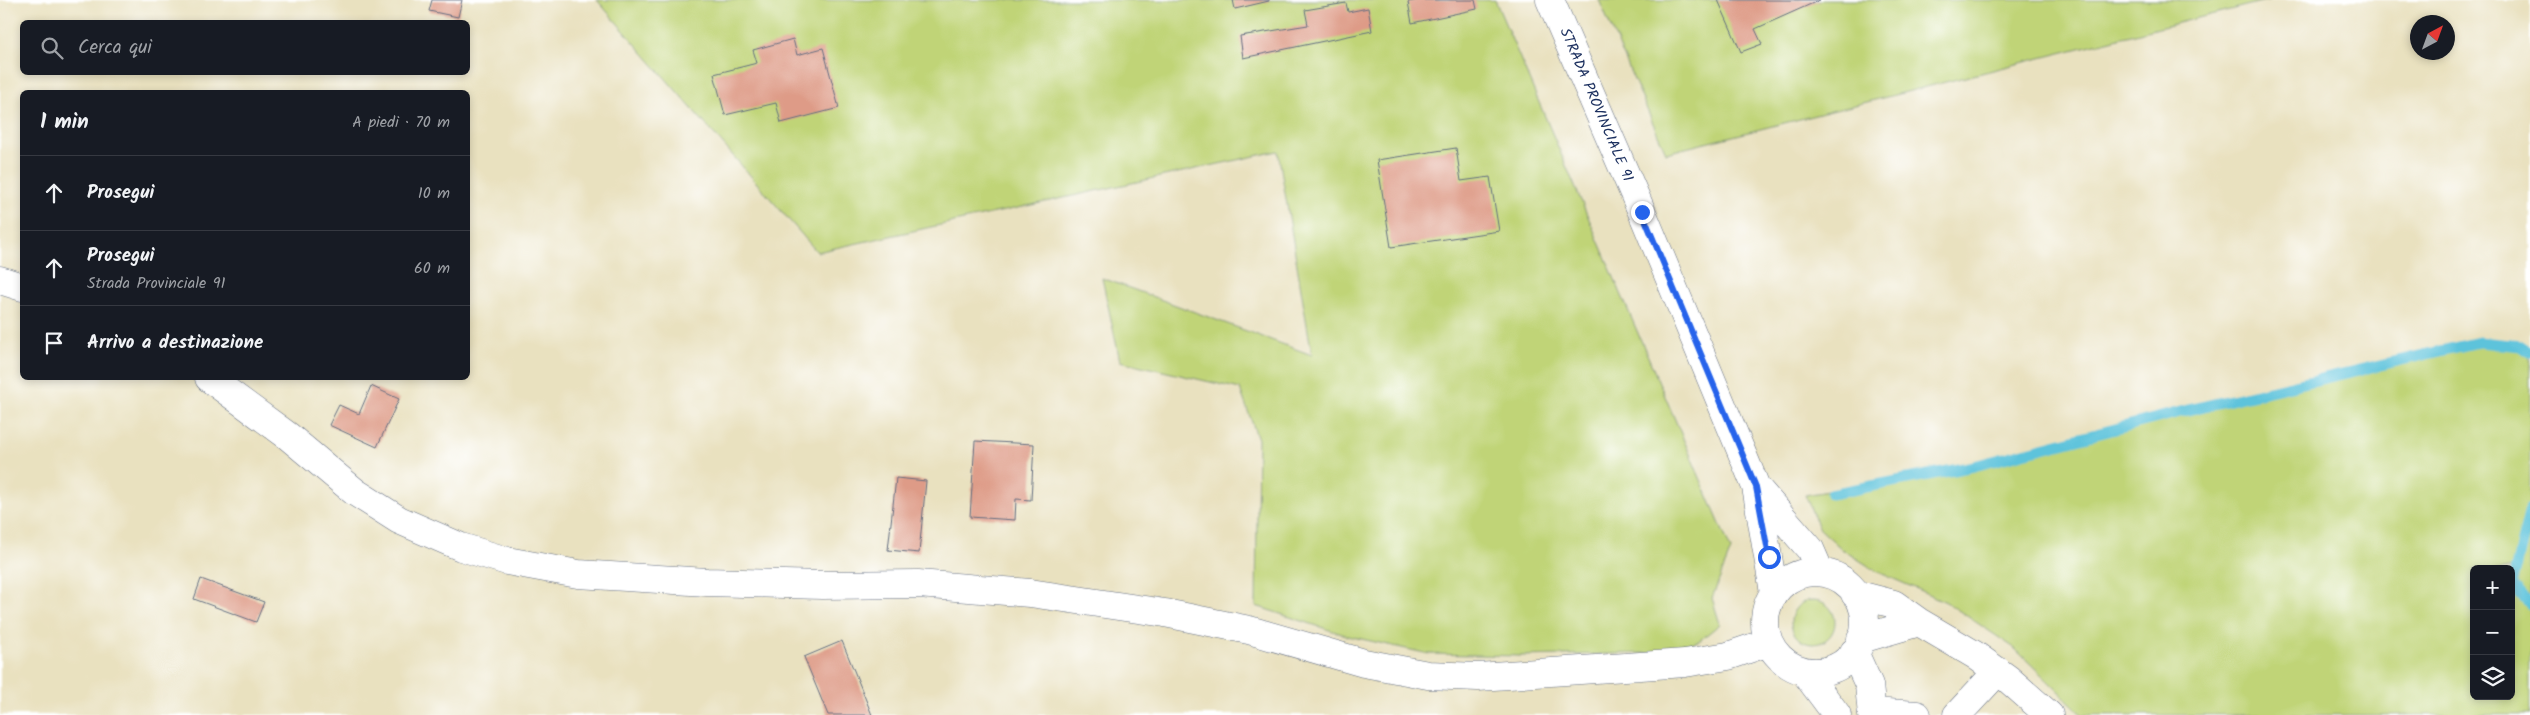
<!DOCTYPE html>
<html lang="it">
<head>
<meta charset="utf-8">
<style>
	body { margin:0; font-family:Kalam,sans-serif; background:#242831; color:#f1f3f6 }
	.controls { position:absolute; right:15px; bottom:15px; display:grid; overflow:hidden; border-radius:8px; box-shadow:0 2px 8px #0003 }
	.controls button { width:45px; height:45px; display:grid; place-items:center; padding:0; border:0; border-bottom:1px solid #363941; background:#171b24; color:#f1f3f6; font:25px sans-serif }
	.compass { position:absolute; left:2410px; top:15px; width:45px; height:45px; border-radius:50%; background:#171b24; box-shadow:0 2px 8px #0003; rotate:41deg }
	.stop { position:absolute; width:15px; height:15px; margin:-11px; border:4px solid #2563eb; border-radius:50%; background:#fff }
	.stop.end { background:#2563eb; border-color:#fff; box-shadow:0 1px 5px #0008 }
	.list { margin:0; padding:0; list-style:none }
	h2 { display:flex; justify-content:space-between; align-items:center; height:65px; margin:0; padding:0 20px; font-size:21px }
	h2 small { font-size:16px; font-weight:400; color:#9ea1a6 }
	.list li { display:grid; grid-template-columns:32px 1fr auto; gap:15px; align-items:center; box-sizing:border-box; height:75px; padding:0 20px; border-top:1px solid #363941 }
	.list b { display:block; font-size:19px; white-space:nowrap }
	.list p { margin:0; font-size:16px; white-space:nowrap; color:#9ea1a6 }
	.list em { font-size:16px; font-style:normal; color:#9ea1a6 }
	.icon { flex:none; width:28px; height:28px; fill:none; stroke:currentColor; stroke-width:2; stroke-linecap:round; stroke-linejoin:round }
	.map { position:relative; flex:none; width:2530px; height:715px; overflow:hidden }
	.search { position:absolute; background:#171b24; box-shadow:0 2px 8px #0003; left:20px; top:20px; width:450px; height:55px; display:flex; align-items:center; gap:12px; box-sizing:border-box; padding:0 18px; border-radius:8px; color:#9ea1a6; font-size:19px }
	.panel { position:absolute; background:#171b24; box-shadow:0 2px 8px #0003; left:20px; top:90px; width:450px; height:290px; border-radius:8px }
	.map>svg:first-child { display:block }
	.green { fill:#c0d477; stroke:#6e826a; fill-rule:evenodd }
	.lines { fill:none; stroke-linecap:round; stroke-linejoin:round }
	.stream { stroke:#5dc3db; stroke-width:11 }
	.building { fill:#de9b87 }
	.minor-casing { stroke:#636d80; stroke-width:29 }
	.minor { stroke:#fff; stroke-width:28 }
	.route { stroke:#2563eb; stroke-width:6 }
	.labels { text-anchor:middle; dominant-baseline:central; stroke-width:5; stroke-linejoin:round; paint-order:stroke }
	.street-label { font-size:15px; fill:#1b2f5e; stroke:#fff }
</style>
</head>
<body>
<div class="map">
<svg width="2530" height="715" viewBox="0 0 2530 715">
	<rect width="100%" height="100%" fill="#fff"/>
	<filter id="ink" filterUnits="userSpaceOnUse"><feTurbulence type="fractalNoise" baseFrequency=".02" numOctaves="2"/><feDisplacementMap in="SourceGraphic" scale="10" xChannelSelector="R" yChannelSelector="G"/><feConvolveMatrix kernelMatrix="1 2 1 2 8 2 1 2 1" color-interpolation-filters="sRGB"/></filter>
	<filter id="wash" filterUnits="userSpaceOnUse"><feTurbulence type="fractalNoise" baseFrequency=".0096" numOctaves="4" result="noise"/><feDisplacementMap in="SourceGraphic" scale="20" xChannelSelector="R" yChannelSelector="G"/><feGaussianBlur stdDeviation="1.12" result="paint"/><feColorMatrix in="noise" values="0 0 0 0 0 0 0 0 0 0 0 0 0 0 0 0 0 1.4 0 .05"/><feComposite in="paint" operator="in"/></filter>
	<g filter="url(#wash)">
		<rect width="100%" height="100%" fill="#e9e1bf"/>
		<path class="green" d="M597,0H1495L1731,550L1712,598L1720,624L1699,641L1652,653L1520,656L1429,654L1348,636L1256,606L1258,439L1240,389L1120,361L1102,278L1312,355L1278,151L817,252Z
			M1599,0H2269L1666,153Z
			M2479,342L2530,346V715H2083L2013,647L1946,602L1878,572L1843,550L1819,528L1805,495L1974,466L2188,410ZM2474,569H2511V696H2474Z
			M1791 622a22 22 0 1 1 44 0a22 22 0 1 1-44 0Z"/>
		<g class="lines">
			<path class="stream" d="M1831,494L1974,466L2188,410L2479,342L2521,346L2530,352
				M2530,509L2512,585L2530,604"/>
		</g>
		<g id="blocks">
			<path class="building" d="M432,0H462L458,17L429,11Z
				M1233,0H1269V1L1235,9Z
				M1418,0H1475L1477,9L1412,23L1408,2Z
				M1718,0H1820L1755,29L1762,44L1741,52Z
				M1346,3L1348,12L1368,8L1372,31L1243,58L1240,36L1308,25L1305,10Z
				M793,39L797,55L823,48L839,108L781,123L776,103L725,115L714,74L757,63L753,50Z
				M1456,148L1461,181L1490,177L1499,231L1391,247L1377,160Z
				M371,386L399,399L377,447L329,425L339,405L359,414Z
				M975,441L1034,444L1031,500L1016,499L1015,520L970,517Z
				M896,478L926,481L919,553L888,550Z
				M201,579L264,602L256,622L194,599Z
				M842,641L872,715H828L804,657Z"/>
		</g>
	</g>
	<g filter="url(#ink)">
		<use href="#blocks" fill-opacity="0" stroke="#636d80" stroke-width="1"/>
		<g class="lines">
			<defs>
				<path id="minor" d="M1550,0L1642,212L1756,487L1774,592
					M0,280L22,287
					M209,378L288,436L355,492L399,520L461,547L507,561L578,574L707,582L822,585L918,584L1030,593L1165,613L1249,630L1364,663L1428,675L1478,677L1685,663L1728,656L1769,642
					M1756,487L1810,549L1820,572
					M1765 622a50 50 0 1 1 100 0a50 50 0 1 1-100 0Z
					M1855,594L1894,604L1919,622L1975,655L2007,678L2049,715
					M1861,639L1919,622
					M1854,652L1869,685L1872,715
					M1804,671L1837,715
					M1872,712L1917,715
					M1957,715L1998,671"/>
			</defs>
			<use href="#minor" class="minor-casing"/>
			<use href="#minor" class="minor"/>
		</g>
	</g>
	<g class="lines" filter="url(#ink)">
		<path class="route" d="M1642,212L1756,487L1769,557"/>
	</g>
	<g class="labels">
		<g class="street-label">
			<text transform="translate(1596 105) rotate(67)">STRADA PROVINCIALE 91</text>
		</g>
	</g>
</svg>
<div class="controls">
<button>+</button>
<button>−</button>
<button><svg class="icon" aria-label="layers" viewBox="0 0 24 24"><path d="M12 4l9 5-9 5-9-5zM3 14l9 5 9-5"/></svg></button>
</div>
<svg class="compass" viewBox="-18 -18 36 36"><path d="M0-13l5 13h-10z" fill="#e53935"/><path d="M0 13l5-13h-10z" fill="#9ea1a6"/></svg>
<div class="stop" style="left:1769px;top:557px"></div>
<div class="stop end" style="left:1642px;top:212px"></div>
<div class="search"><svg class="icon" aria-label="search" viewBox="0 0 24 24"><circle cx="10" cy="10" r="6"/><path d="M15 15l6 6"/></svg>Cerca qui</div>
<section class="panel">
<h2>1 min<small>A piedi · 70 m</small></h2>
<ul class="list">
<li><svg class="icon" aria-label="ahead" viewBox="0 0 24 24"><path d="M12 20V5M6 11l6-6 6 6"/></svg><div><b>Prosegui</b></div><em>10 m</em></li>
<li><svg class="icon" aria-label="ahead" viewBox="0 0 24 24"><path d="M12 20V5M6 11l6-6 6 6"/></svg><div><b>Prosegui</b><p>Strada Provinciale 91</p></div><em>60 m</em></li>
<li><svg class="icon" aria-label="arrive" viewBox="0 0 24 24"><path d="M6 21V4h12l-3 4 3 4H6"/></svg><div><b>Arrivo a destinazione</b></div></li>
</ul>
</section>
</div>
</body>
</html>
